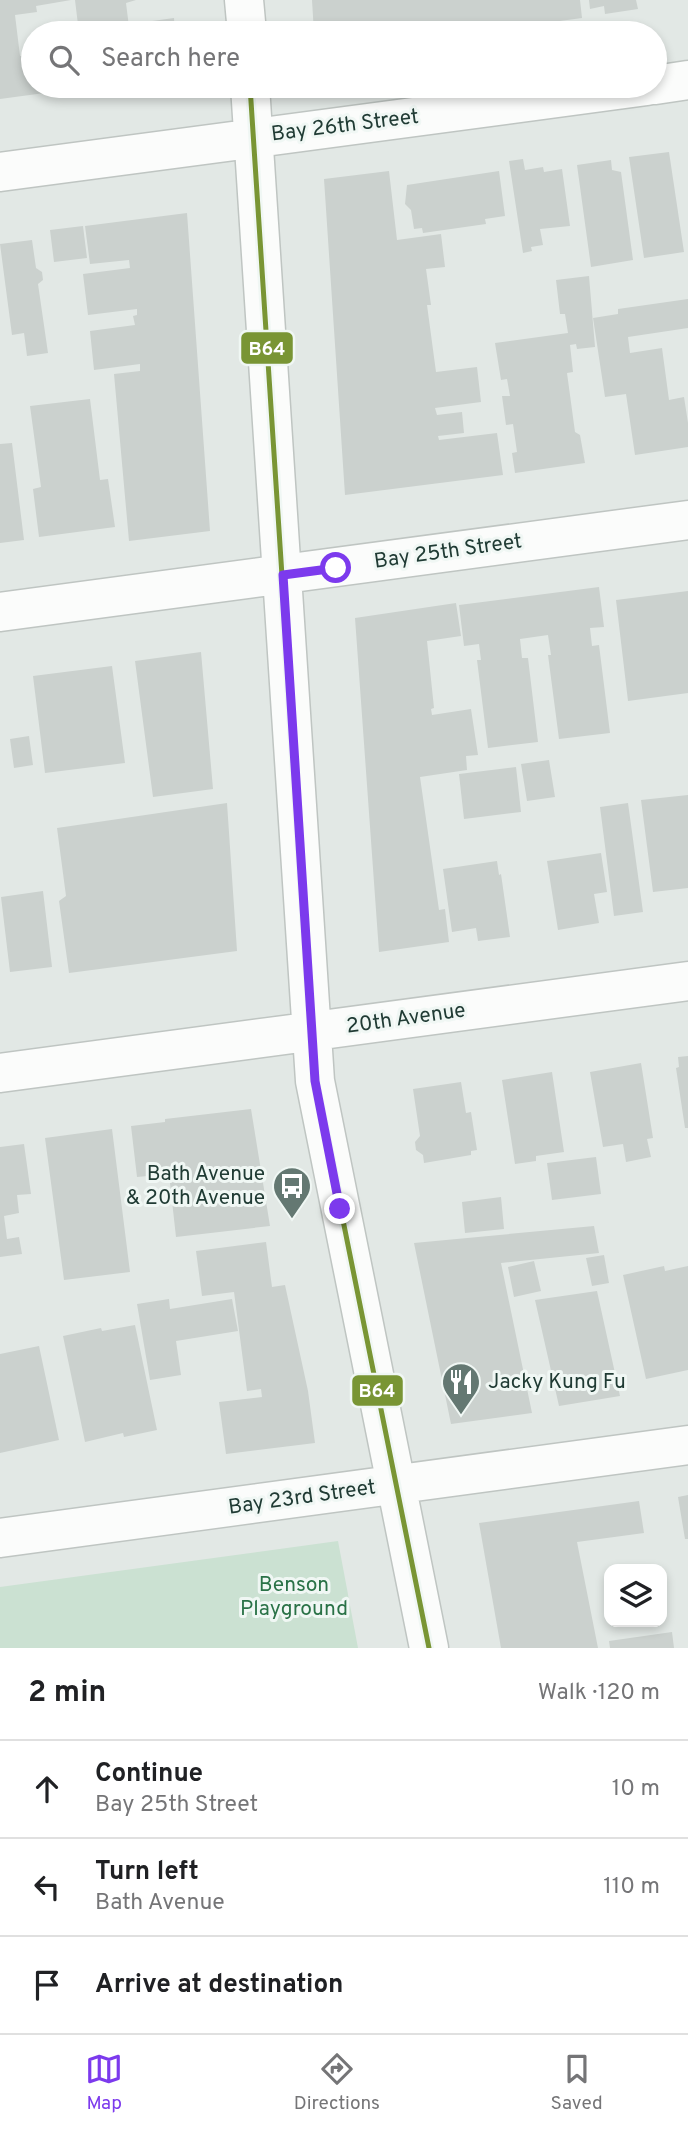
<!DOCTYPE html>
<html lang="en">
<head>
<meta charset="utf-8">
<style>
	body { margin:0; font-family:Overpass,sans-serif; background:#f2f2f2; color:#202124 }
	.controls { position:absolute; right:21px; bottom:21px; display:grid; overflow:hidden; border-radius:14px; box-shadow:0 4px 10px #0003 }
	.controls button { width:63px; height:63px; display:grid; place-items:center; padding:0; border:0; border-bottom:2px solid #e0e0e0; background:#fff; color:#202124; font:35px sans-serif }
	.stop { position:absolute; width:21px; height:21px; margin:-16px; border:5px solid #7c3aed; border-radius:50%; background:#fff }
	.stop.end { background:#7c3aed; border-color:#fff; box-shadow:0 2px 7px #0008 }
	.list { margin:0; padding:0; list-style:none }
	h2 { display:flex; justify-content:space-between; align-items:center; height:91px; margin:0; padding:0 28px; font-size:30px }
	h2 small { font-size:23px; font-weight:400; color:#757577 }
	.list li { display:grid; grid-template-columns:46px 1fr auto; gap:21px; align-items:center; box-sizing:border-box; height:98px; padding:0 28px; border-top:2px solid #e0e0e0 }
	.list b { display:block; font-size:26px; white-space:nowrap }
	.list p { margin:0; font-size:23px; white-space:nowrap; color:#757577 }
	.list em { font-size:23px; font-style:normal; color:#757577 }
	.icon { flex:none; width:38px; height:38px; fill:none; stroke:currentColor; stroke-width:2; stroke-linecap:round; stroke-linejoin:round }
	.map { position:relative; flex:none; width:688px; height:1648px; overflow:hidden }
	.search { position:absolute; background:#fff; box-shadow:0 4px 10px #0003; left:21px; right:21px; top:21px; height:77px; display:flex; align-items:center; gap:18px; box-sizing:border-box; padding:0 24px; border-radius:38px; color:#757577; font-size:26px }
	.sheet { height:385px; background:#fff }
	nav { display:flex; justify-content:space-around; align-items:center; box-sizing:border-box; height:98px; border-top:2px solid #e0e0e0; background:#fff; font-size:19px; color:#757577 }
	nav a { display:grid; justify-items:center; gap:4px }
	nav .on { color:#7c3aed }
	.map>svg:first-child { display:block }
	.green { fill:#cbe1d2 }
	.building { fill:#cbd1ce }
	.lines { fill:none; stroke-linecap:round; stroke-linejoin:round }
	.minor-casing { stroke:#bfc5c2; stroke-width:41 }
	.minor { stroke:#fbfcfb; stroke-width:38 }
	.bus-1-casing { stroke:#f0f7f4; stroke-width:10 }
	.bus-1 { stroke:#799534; stroke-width:5 }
	.route { stroke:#7c3aed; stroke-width:9 }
	.labels { text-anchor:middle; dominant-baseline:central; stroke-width:6; stroke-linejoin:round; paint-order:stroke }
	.street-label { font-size:21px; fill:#203b34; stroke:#f0f7f4 }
	.poi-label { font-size:21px; fill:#203b34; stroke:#f0f7f4; text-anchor:end }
	.park-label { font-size:21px; fill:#2a7247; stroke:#f0f7f4 }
	.line-badge { stroke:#f0f7f4; stroke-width:2.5 }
	.badge-label { font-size:19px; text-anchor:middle; font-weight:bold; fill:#fff }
</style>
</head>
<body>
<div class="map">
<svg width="688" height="1648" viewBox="0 0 688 1648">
	<rect width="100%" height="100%" fill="#e2e8e5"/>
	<path class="green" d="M338,1541L358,1648H0V1587Z"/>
	<path class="building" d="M0,0H71L36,6L37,12L15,15L20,56L33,55V86L89,87L0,99Z
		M75,0H136L126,3L129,27L145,25V22L174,18L175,33H79Z
		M312,0H580L582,18L472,33H314Z
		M589,0H636L638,9L605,14L604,6L590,9Z
		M669,152L684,252L644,258L629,157Z
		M523,159L525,170L543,167L544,172L562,169L570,226L540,229L543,245L531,247L532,251L523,253L509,161Z
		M611,160L612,170L621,172L633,260L591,267L577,165Z
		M389,171L397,240L441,234L445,267L426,269L431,305H427L436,372L477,367L481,402L435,408L437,415L462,412L464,433L438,436L439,440L497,433L503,475L345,495L324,179Z
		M499,171L505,216L485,219L486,224L423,233L422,228L414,229L411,210L405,204L407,185Z
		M187,213L210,531L129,541L114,374L140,371V364L94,370L90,331L135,325L133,316L137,315V309L88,315L83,274L130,268L129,260L90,264L85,226Z
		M83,226L87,258L54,262L50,230Z
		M32,240L36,268L42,272L43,280L38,284L48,353L27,356L24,333L12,335L0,244Z
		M589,276L595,347L577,349L576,344L570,345L573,372L567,373L575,432L580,435L585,463L515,473L512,453L517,452L513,424L506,425L502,396H510L507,379L501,380L495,343L568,333L565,314H560L556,280Z
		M688,299V328L628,337L630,353L662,348L669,400L684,397L688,423V447L635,455L626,394L605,397L593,318L618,314V309Z
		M90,399L100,480L108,479L115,527L39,537L33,489L41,487L30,406Z
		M12,443L24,540L0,543V444Z
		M599,587L604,627L590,628L592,646L599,645L610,733L559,739L548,655H551L548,635L520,639L522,658H528L538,742L488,748L477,660H481L479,644L464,646L459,605Z
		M688,591V693L628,701L616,600Z
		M456,603L461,636L427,641L434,708L431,709L432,715L471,709L478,755L466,756L467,770L420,777L439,910L445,909L449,942L379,952L355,618Z
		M201,652L213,789L153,797L135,661Z
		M112,666L125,763L45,773L33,676Z
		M29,736L33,765L14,768L10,739Z
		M549,760L555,797L527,801L521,764Z
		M516,767L521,812L464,819L459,774Z
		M688,795V888L653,892L641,800Z
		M227,803L237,951L69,973L59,901L66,896L57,828Z
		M628,803L643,912L614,916L600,807Z
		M601,853L607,892L594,894L599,923L558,930L547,861Z
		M497,861L499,875L501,874L510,937L478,941L476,928L452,932L443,869Z
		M43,891L52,967L10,972L1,897Z
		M688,1056V1128H685L676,1068L679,1067L678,1057Z
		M641,1063L653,1138L647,1139L651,1157L626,1162L623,1144L603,1147L590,1072Z
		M552,1072L564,1152L536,1156V1161L515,1164L502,1080Z
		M461,1082L466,1113L471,1112L477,1150L471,1151V1155L424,1163L423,1155L416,1150L415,1142L420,1136L413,1089Z
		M251,1109L270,1226L176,1237L169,1174L137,1177L131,1126L165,1122V1119Z
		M112,1129L130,1272L64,1280L45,1138Z
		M24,1144L31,1194L17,1195L19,1213L4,1216L7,1239L19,1237L22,1254L0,1257V1147Z
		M596,1157L601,1194L552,1200L547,1163Z
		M501,1197L504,1229L465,1233L462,1202Z
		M594,1226L599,1253L501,1263L532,1413L451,1424L414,1243Z
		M266,1242L272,1287L285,1285L308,1391L315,1443L226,1454L219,1402L262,1397L261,1389L247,1391L234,1292L202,1296L196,1251Z
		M604,1255L609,1283L592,1286L586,1258Z
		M534,1261L541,1291L514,1297L508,1267Z
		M664,1266L665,1271L688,1266V1370L646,1379L623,1275Z
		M597,1291L620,1396L559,1406L535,1300Z
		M169,1299L170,1309L232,1299L238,1331L176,1341L181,1375L150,1380L137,1304Z
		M135,1325L157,1430L124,1437L123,1433L85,1442L63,1336L101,1328L102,1331Z
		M39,1346L59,1440L0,1453V1354Z
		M688,1495V1539H685L678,1497Z
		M639,1501L644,1533L577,1542L598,1648H501L479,1523Z
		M672,1632L674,1648H610L609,1641Z"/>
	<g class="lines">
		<defs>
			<path id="minor" d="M244,0L247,33
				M655,85L688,80
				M250,86L315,1081L429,1648
				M0,172L647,86
				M0,612L688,520
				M0,1073L688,981
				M0,1538L688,1445"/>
		</defs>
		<use href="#minor" class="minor-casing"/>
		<use href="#minor" class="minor"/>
		<defs>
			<path id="bus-1" d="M250,86L315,1081L429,1648"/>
		</defs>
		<use href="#bus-1" class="bus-1-casing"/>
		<use href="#bus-1" class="bus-1"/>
	</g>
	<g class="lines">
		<path class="route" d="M336,568L283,575L315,1081L340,1209"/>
	</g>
	<defs>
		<symbol id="bus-pin" viewBox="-11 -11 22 30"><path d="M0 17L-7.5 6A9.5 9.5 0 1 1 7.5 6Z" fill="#647872" stroke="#f0f7f4"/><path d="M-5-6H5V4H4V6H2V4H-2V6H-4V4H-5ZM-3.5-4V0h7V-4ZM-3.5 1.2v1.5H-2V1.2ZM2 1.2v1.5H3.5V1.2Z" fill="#fff"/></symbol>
		<symbol id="restaurant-pin" viewBox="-11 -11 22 30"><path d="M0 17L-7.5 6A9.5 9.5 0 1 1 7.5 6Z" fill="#647872" stroke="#f0f7f4"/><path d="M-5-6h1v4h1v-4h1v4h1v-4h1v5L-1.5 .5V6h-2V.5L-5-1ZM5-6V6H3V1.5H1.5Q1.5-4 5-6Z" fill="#fff"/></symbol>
	</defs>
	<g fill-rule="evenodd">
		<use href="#bus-pin" x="270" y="1164" width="44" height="60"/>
		<use href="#restaurant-pin" x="439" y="1360" width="44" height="60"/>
	</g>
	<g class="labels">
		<g class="street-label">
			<text transform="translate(345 126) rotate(-7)">Bay 26th Street</text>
			<text transform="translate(448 552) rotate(-8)">Bay 25th Street</text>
			<text transform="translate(406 1019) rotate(-8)">20th Avenue</text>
			<text transform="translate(302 1498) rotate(-8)">Bay 23rd Street</text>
		</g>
		<g class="poi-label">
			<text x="265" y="1174">Bath Avenue<tspan x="265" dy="24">&amp; 20th Avenue</tspan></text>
			<text x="488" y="1382" text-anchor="start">Jacky Kung Fu</text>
		</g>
		<g class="park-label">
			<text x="294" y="1585">Benson<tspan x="294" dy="24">Playground</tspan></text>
		</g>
	</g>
	<g class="line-badge">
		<rect x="240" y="331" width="54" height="34" rx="7" fill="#799534"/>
		<rect x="351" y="1374" width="53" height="33" rx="7" fill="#799534"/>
	</g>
	<g class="badge-label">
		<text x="267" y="355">B64</text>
		<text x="377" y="1397">B64</text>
	</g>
</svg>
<div class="controls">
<button><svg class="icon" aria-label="layers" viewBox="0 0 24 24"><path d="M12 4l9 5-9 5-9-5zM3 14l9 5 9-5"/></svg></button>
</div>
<div class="stop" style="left:336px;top:568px"></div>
<div class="stop end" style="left:340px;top:1209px"></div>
<div class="search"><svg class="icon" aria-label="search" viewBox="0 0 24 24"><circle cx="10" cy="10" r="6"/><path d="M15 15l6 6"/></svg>Search here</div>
</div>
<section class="sheet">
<h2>2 min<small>Walk · 120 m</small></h2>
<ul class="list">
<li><svg class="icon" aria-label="ahead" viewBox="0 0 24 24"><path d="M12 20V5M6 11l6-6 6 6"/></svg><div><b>Continue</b><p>Bay 25th Street</p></div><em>10 m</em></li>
<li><svg class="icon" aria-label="left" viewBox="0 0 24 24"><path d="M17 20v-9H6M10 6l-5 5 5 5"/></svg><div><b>Turn left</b><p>Bath Avenue</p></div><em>110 m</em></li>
<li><svg class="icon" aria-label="arrive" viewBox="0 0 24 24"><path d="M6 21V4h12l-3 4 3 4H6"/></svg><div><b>Arrive at destination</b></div></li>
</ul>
</section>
<nav>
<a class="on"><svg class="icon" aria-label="map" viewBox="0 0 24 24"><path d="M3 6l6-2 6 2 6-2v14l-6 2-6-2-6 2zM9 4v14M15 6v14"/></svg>Map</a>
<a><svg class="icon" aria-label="directions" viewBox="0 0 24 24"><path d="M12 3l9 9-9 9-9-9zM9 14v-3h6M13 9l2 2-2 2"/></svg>Directions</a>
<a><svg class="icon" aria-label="saved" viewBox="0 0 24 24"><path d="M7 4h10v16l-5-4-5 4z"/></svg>Saved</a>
</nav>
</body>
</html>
